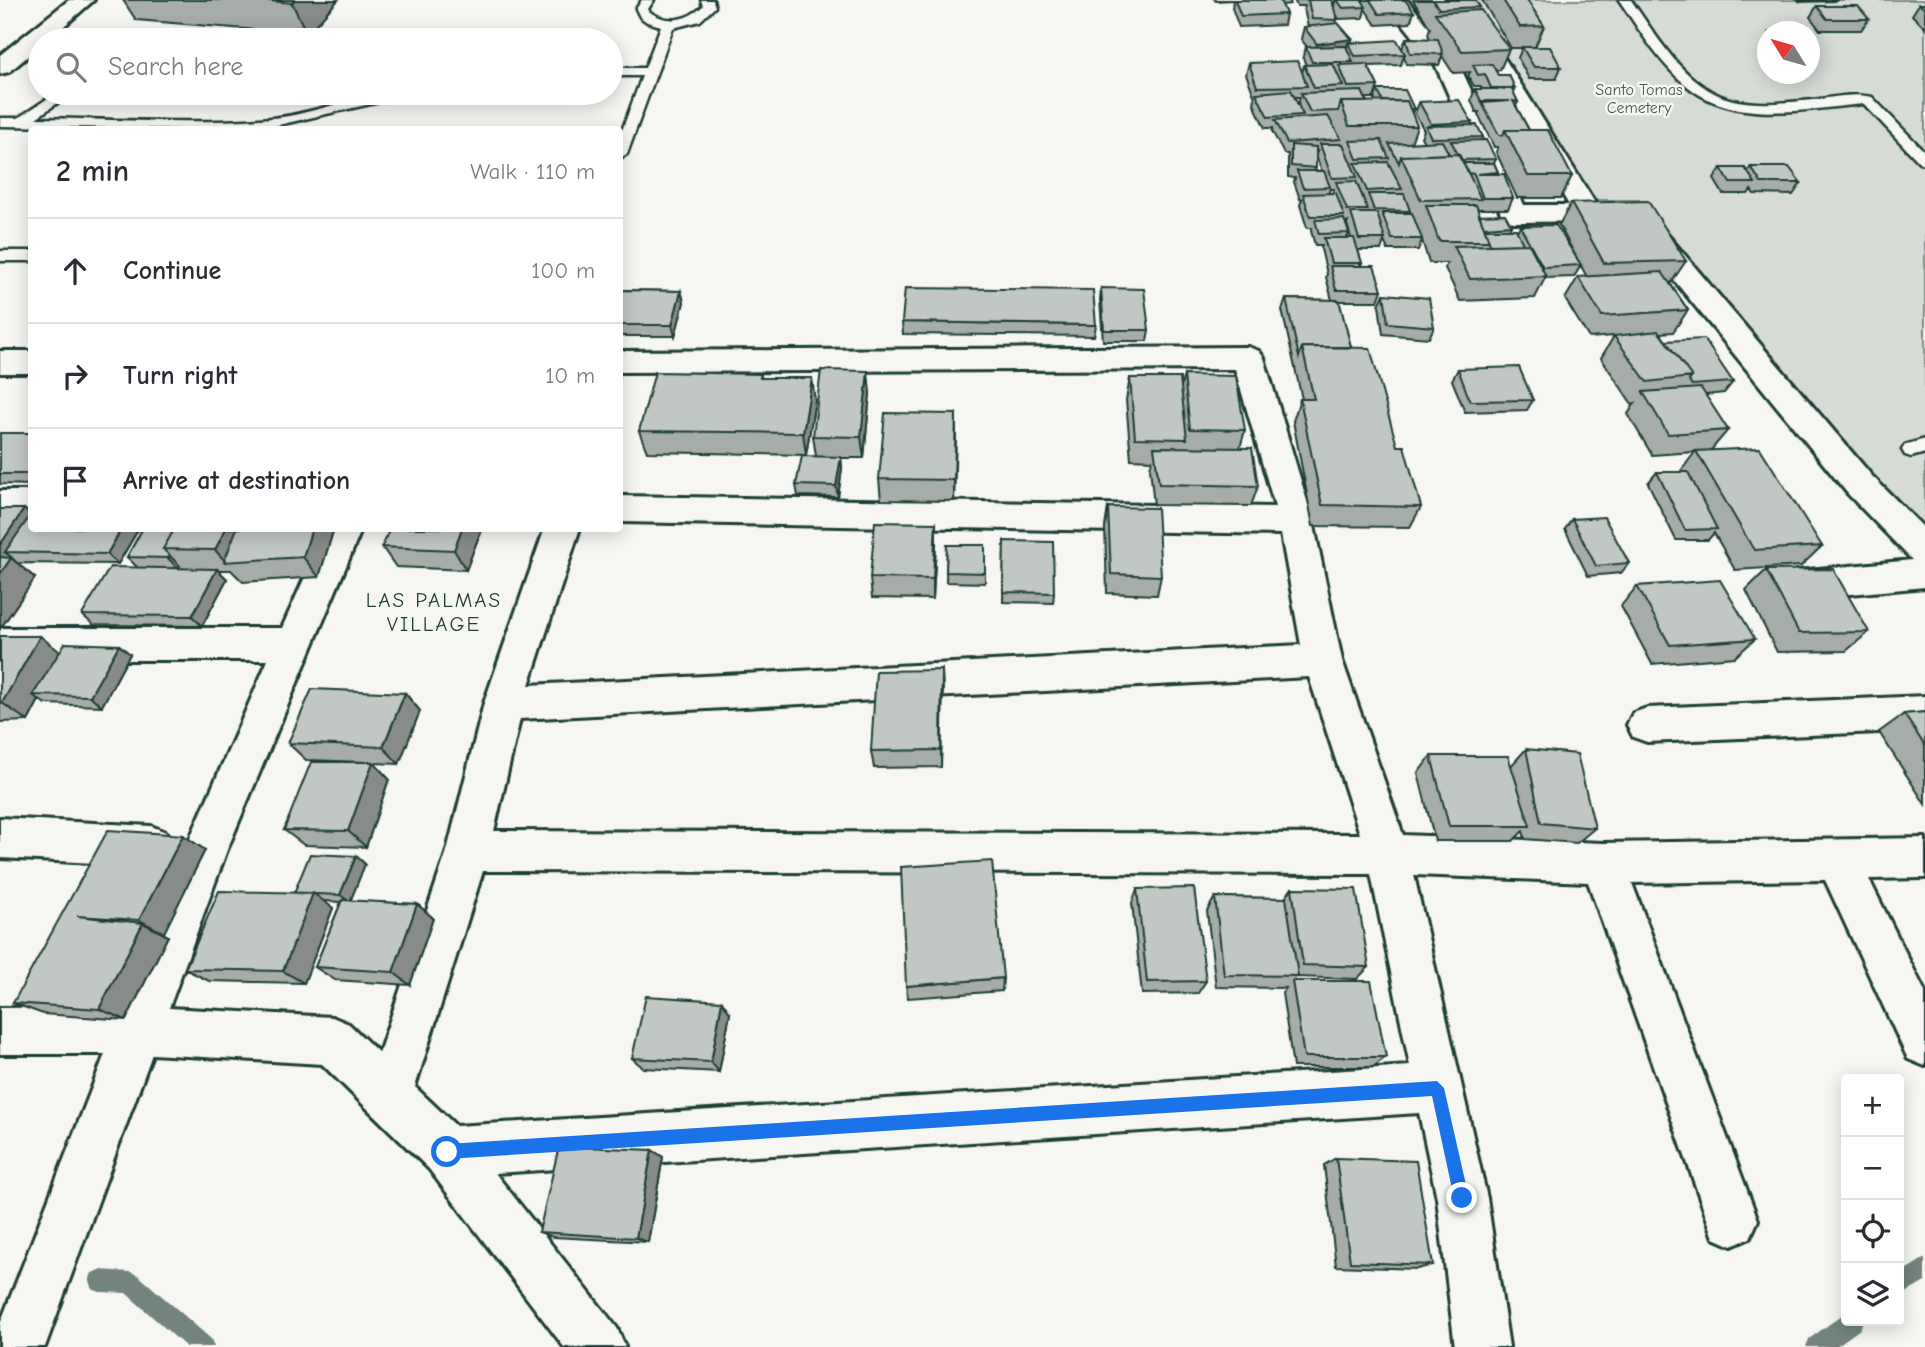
<!DOCTYPE html>
<html lang="en">
<head>
<meta charset="utf-8">
<style>
	body { margin:0; font-family:"Comic Neue",sans-serif; background:#f2f2f3; color:#2b2b33 }
	.controls { position:absolute; right:21px; bottom:21px; display:grid; overflow:hidden; border-radius:7px; box-shadow:0 4px 18px #0003 }
	.controls button { width:63px; height:63px; display:grid; place-items:center; padding:0; border:0; border-bottom:2px solid #e1e1e2; background:#fff; color:#2b2b33; font:35px sans-serif }
	.compass { position:absolute; left:1757px; top:21px; width:63px; height:63px; border-radius:50%; background:#fff; box-shadow:0 4px 18px #0003; rotate:307deg }
	.stop { position:absolute; width:21px; height:21px; margin:-16px; border:5px solid #1a73e8; border-radius:50%; background:#fff }
	.stop.end { background:#1a73e8; border-color:#fff; box-shadow:0 2px 7px #0008 }
	.list { margin:0; padding:0; list-style:none }
	h2 { display:flex; justify-content:space-between; align-items:center; height:91px; margin:0; padding:0 28px; font-size:30px }
	h2 small { font-size:23px; font-weight:400; color:#7c7c81 }
	.list li { display:grid; grid-template-columns:46px 1fr auto; gap:21px; align-items:center; box-sizing:border-box; height:105px; padding:0 28px; border-top:2px solid #e1e1e2 }
	.list b { display:block; font-size:26px; white-space:nowrap }
	.list em { font-size:23px; font-style:normal; color:#7c7c81 }
	.icon { flex:none; width:38px; height:38px; fill:none; stroke:currentColor; stroke-width:2; stroke-linecap:round; stroke-linejoin:round }
	.map { position:relative; flex:none; width:1925px; height:1347px; overflow:hidden }
	.search { position:absolute; background:#fff; box-shadow:0 4px 18px #0003; left:28px; top:28px; width:595px; height:77px; display:flex; align-items:center; gap:18px; box-sizing:border-box; padding:0 24px; border-radius:38px; color:#7c7c81; font-size:26px }
	.panel { position:absolute; background:#fff; box-shadow:0 4px 18px #0003; left:28px; top:126px; width:595px; height:406px; border-radius:7px }
	.map>svg:first-child { display:block }
	.green { fill:#d6dbd6; stroke:#7a8c85; stroke-width:2; fill-rule:evenodd }
	.lines { fill:none; stroke-linecap:round; stroke-linejoin:round }
	.stream { fill:#72847d; fill-rule:evenodd }
	.lane-casing { stroke:#1f3d34; stroke-width:5 }
	.street-casing { stroke:#1f3d34; stroke-width:6 }
	.secondary-casing { stroke:#1f3d34; stroke-width:6 }
	.lane { fill:#f6f6f2; fill-rule:evenodd }
	.street { fill:#f6f6f2; fill-rule:evenodd }
	.secondary { fill:#f6f6f2; fill-rule:evenodd }
	.wall { fill:#a6aca8; stroke:#1f3d34; stroke-width:2; fill-rule:evenodd }
	.shaded-wall { fill:#878c88; stroke:#1f3d34; stroke-width:2 }
	.building { fill:#c1c8c3; stroke:#1f3d34; stroke-width:2 }
	.route { fill:#1a73e8 }
	.labels { text-anchor:middle; dominant-baseline:central; stroke-width:5; stroke-linejoin:round; paint-order:stroke }
	.far-park-label { font-size:16px; fill:#445d54; stroke:#f6f6f2 }
	.neighbourhood-label { font-size:21px; letter-spacing:2px; fill:#1f3d34; stroke:#f6f6f2 }
</style>
</head>
<body>
<div class="map">
<svg width="1925" height="1347" viewBox="0 0 1925 1347">
	<rect width="100%" height="100%" fill="#f6f6f2"/>
	<filter id="ink" filterUnits="userSpaceOnUse"><feTurbulence type="fractalNoise" baseFrequency=".0143" numOctaves="2"/><feDisplacementMap in="SourceGraphic" scale="14" xChannelSelector="R" yChannelSelector="G"/><feConvolveMatrix kernelMatrix="1 2 1 2 8 2 1 2 1" color-interpolation-filters="sRGB"/></filter>
	<g filter="url(#ink)">
		<path class="green" d="M1467,0H1925V550L1639,200H1570L1514,71ZM1768,32H1810V74H1768Z"/>
		<g class="lines">
			<path class="stream" d="M1925,1258V1282L1899,1297V1274Z
				M100,1270L130,1272L138,1275L211,1339L214,1347H186L126,1293L100,1292L92,1289L89,1281L92,1273Z
				M1846,1312V1321H1863L1860,1329L1835,1347H1806L1809,1339Z"/>
			<defs>
				<path id="lane" d="M642,0H654L648,9L650,12C667,24 687,21 703,6L701,0H713L715,7L700,21L673,28L627,154L620,158V136L642,76H611V68H645L661,26L647,22L640,17L636,9Z
					M1619,0H1631C1657,36 1686,89 1733,100C1755,105 1780,103 1802,101C1824,100 1851,92 1872,97L1925,152V164L1920,163L1864,104C1805,109 1734,126 1686,85C1658,62 1639,29 1619,0Z
					M56,93H72L36,118C114,119 194,125 272,118C318,114 361,91 408,93L401,97L274,126L208,129L0,126V118H18Z
					M0,251H32V261H0Z
					M1925,439V453L1911,457L1905,455L1902,450L1905,445Z"/>
				<path id="street" d="M1384,0H1407L1458,62L1524,205H1569L1446,0H1468L1597,206L1623,210L1655,220L1872,476L1925,529V587L1797,599L1784,595L1779,585L1784,575L1797,571L1912,560L1848,494L1635,232C1596,218 1555,222 1514,222L1504,220L1435,64Z
					M1248,347L1259,351L1264,358L1313,521L1342,660L1403,835L1603,843L1925,838V878L1869,879L1925,992V1066L1908,1059L1825,880L1632,883L1758,1220L1750,1238L1732,1246L1714,1238L1588,882L1414,875L1487,1198L1509,1347H1455L1437,1198L1419,1113L495,1173L617,1328L625,1347H564L429,1169L322,1064L152,1054L45,1347H0V1324L105,1054H0V1008L124,1007L185,850L268,660H0V628H282L327,528H362L227,850L169,1008L332,1017L349,1024L379,1053L447,851L484,703L545,528H580L529,685L1301,645L1281,534L620,522V496L1275,507L1235,369L620,372V351ZM1309,677L1360,834L494,831L520,719ZM483,871L1371,874L1410,1066L456,1126L415,1087Z
					M0,351H32V373H0Z
					M0,491H32V517H0Z
					M1925,696V730L1647,742L1633,737L1627,725L1633,713L1647,708Z
					M0,818L151,826L166,832L172,846L166,860L151,866L0,858Z"/>
				<path id="secondary" d="M69,0H94L48,40H40V46L9,72L0,74V55Z"/>
			</defs>
			<use href="#lane" class="lane-casing"/>
			<use href="#street" class="street-casing"/>
			<use href="#secondary" class="secondary-casing"/>
			<use href="#lane" class="lane"/>
			<use href="#street" class="street"/>
			<use href="#secondary" class="secondary"/>
		</g>
		<path class="wall" d="M123,0H338L307,34L136,20Z
			M1215,0H1291L1290,4L1282,5L1286,14L1284,25L1239,27L1232,8L1233,0L1216,1Z
			M1294,0H1332L1334,7L1335,0H1405L1414,12L1410,23L1376,25L1365,9L1363,18L1339,19L1335,12L1337,20L1336,23L1352,39L1351,42L1403,51L1402,49L1406,38L1430,39L1428,34L1430,28L1413,0H1475L1480,7L1479,10L1509,49L1500,70L1495,71L1498,75L1515,88L1513,92L1518,102L1516,106L1529,130L1572,176L1561,198H1517L1496,152L1498,147H1494L1478,114L1479,112H1476L1471,100L1475,89H1482L1480,86H1474L1468,76L1470,72L1453,73L1442,56L1439,65L1406,64L1404,55L1401,65L1368,66L1378,86L1374,98H1365L1367,102H1374L1377,90L1414,109L1412,114L1417,126L1411,143L1424,142L1421,137L1424,130L1415,114L1419,102L1472,122L1471,125L1483,137L1482,140L1496,159L1494,163L1498,172V174L1513,198L1508,209H1478L1477,207V208L1479,215L1511,225L1509,229L1517,231L1520,226L1581,265L1574,277L1545,278L1535,298L1460,301L1445,268L1447,263H1429L1422,240L1418,250H1388L1384,241L1381,250H1358L1362,263L1360,266L1382,290L1378,301H1339L1351,347L1397,446L1421,507L1410,527L1313,526L1293,421L1300,399H1302L1282,310L1286,299L1332,300L1326,277L1327,274L1321,249L1322,245H1315L1311,231L1312,228H1307L1300,205L1302,199H1300L1294,182L1295,178L1288,177V154H1284L1272,131L1273,128H1265L1254,104L1255,98L1246,74L1249,63L1302,73L1304,65H1306L1303,58L1306,47H1307L1301,39L1304,27H1308L1304,9L1305,6H1297ZM1294,97H1300L1298,105ZM1318,151L1316,156L1322,171H1315L1316,152ZM1330,189H1334L1332,193L1328,194ZM1345,222H1348L1347,224L1351,238H1347L1349,233Z
			M1482,0H1527L1544,26L1535,47L1561,67L1556,79H1529L1518,58L1522,48H1511Z
			M1798,0H1837L1836,1L1800,2Z
			M1919,4H1925V28L1912,15Z
			M1817,6L1869,19L1861,30H1820L1810,17Z
			M1751,167L1801,183L1793,195L1754,194L1751,190L1748,194H1723L1714,179L1721,168L1748,171Z
			M1571,203L1686,261L1671,283H1670L1688,310L1673,332L1660,333L1666,341L1733,382L1724,393L1705,395L1728,430L1711,450L1822,546L1801,566L1735,570L1714,533L1708,540H1676L1648,483L1657,472H1680L1695,452L1652,455L1628,414L1635,403L1632,404L1601,358L1614,336L1589,338L1565,299L1578,277H1587L1559,225Z
			M1101,288L1149,330L1147,341H1103L1100,300Z
			M620,290L681,291L684,302L675,336H620Z
			M1384,294L1434,327L1429,338L1383,334L1379,305Z
			M902,322L1096,325L1094,336L903,334Z
			M1458,369L1533,400L1527,410L1465,412L1452,380Z
			M761,374V378L815,400L806,455L647,452L639,431Z
			M1184,375L1245,430L1240,448L1258,486L1251,506L1154,505L1150,468L1152,460L1131,459L1126,400L1130,378L1181,387Z
			M870,393L864,458H841L842,468L838,497L798,496L796,485L816,456L813,436Z
			M956,414L954,501L881,500L879,479Z
			M0,433H32V485L0,484Z
			M1108,507L1161,576L1157,595L1107,593L1105,527Z
			M0,509H24L32,516L139,528L118,564L17,563L11,557L10,558L35,578L0,629Z
			M1572,519L1629,563L1621,573L1588,576L1565,529Z
			M936,523V543L933,599L872,598L870,578Z
			M143,528H334L319,577L243,582L231,570H218L227,579L202,626L94,625L82,615L137,567L127,557Z
			M482,528L466,570L396,567L382,547Z
			M1004,541L1054,593L1053,603L1003,602Z
			M947,545H985V583L946,582Z
			M1766,570L1869,632L1846,651L1777,652L1746,590Z
			M1637,586L1755,639L1735,657L1652,664L1621,606Z
			M0,636L60,652L119,645L130,654L102,706L46,704L39,700L28,721L0,722Z
			M942,670L941,767L874,768L871,751Z
			M405,693L420,711L399,764L374,763L389,779L366,847L304,845L284,830L363,762L306,760L288,743Z
			M1925,712V804L1879,732L1904,714Z
			M1526,749L1595,828L1577,843L1525,839L1523,831L1513,841H1435L1418,773L1431,756L1511,766Z
			M183,835L205,850L163,933L168,936L126,1020L43,1014L13,1003Z
			M356,856L365,864L350,901L417,904L433,918L410,985L335,980L315,967L341,902L323,901L333,908L304,983L209,981L185,969L294,893Z
			M1292,888L1369,967L1357,979L1296,977L1293,981L1386,1057L1373,1067H1293L1282,993L1286,988L1216,987L1207,911L1215,897L1285,898Z
			M1137,889L1206,981L1198,993L1142,994L1132,903Z
			M1003,978L1002,991L908,998L906,986Z
			M730,1013L719,1072L643,1068L632,1058Z
			M652,1150L663,1157L648,1242L553,1237L539,1232Z
			M1336,1158L1433,1265L1417,1269L1336,1266L1324,1165Z"/>
		<path class="shaded-wall" d="M294,0H338L307,34L292,3Z
			M1352,39L1350,46L1348,43L1346,51L1314,55L1317,44Z
			M681,291L684,302L675,336L672,325Z
			M868,371L870,393L864,458L861,437Z
			M812,378L815,400L806,455L803,433Z
			M956,414V435L954,501V480Z
			M841,457L842,468L838,497L836,486Z
			M24,509L32,516L5,552L11,557L7,562L0,557V545Z
			M936,523V543L933,599V579Z
			M122,528H139L118,564L107,554Z
			M226,528H254L226,562L215,550Z
			M312,528H334L319,577L303,557Z
			M462,528H482L466,570L454,550Z
			M170,556L180,566L178,569L168,558Z
			M11,558L35,578L0,629V574Z
			M217,569L227,579L202,626L192,616Z
			M40,636L64,655L33,695L39,700L28,721L2,703Z
			M119,645L130,654L102,706L90,696Z
			M942,670L943,689L941,767V750Z
			M405,693L420,711L399,764L383,747Z
			M373,762L389,779L366,847L348,831Z
			M183,835L205,850L164,933L139,920Z
			M356,856L365,864L350,902L340,895Z
			M313,893L333,908L304,983L283,971Z
			M417,904L433,918L410,985L393,972Z
			M143,923L168,936L126,1020L99,1009Z
			M722,1001L730,1013L719,1072L711,1062Z
			M652,1150L663,1157L648,1242L636,1238Z"/>
		<path class="building" d="M259,0H294L292,3Z
			M1235,0H1280L1286,14L1241,16Z
			M1308,0H1332L1337,20L1312,19Z
			M1337,0H1362L1366,7L1343,8Z
			M1370,0H1405L1414,12L1379,14Z
			M1433,0H1475L1480,7L1439,9Z
			M1503,0H1527L1544,26L1520,27Z
			M1919,4H1925V9Z
			M1817,6H1858L1869,19H1827Z
			M1481,10L1509,49L1462,51L1435,13Z
			M1338,23L1352,39L1317,44L1304,27Z
			M1406,38L1438,39L1443,54L1410,53Z
			M1397,40L1405,54L1355,56L1348,43Z
			M1346,46L1353,62H1312L1306,47Z
			M1522,47H1550L1561,67H1534Z
			M1298,61L1307,86L1257,87L1249,63Z
			M1333,64L1343,86L1314,88L1304,65Z
			M1367,64L1378,86L1348,87L1339,65Z
			M1492,64L1498,75H1509L1515,88H1491L1485,74L1478,75L1473,65Z
			M1475,89H1512L1518,102L1513,101L1529,130H1505L1503,135H1499L1482,103L1510,101H1481Z
			M1291,90L1303,115L1268,117L1256,93Z
			M1377,90H1405L1414,109H1410L1407,101H1383Z
			M1362,91L1367,102H1341L1338,111L1310,112L1301,93Z
			M1459,100L1472,122L1431,124L1419,102Z
			M1407,101L1417,126H1349L1341,102Z
			M1328,116L1341,139L1287,143L1275,120Z
			M1477,125L1483,137L1431,138L1426,126Z
			M1505,130H1548L1572,176H1528Z
			M1381,140L1389,158L1357,159L1350,141Z
			M1486,140L1496,159L1461,160L1451,141Z
			M1442,141L1449,154L1401,156L1399,163L1389,144Z
			M1320,144H1343L1357,177L1332,178Z
			M1291,145L1316,147V168L1291,166Z
			M1459,154L1481,199L1421,200L1401,156Z
			M1388,162L1402,189L1367,191L1355,163Z
			M1463,163H1494L1498,172L1477,174H1504L1513,198H1483L1474,174L1468,173Z
			M1751,167H1789L1801,183H1761Z
			M1721,168H1745L1755,183H1730Z
			M1297,171H1324L1330,187L1303,188Z
			M1356,181L1368,210H1347L1336,182Z
			M1336,193L1344,216H1310L1303,194Z
			M1368,194H1404L1410,211L1374,210Z
			M1648,201L1686,261L1604,263L1571,203Z
			M1426,205H1476L1489,241H1439Z
			M1351,213H1377L1385,239H1359Z
			M1382,213H1412L1422,239H1392Z
			M1505,214L1511,225L1484,227L1479,215Z
			M1344,219L1349,233L1319,234L1315,220Z
			M1556,225L1581,265L1543,267L1520,226Z
			M1485,229H1516L1523,244L1490,245Z
			M1324,238H1354L1362,263H1331Z
			M1529,244L1546,276L1470,279L1454,246Z
			M1330,266H1374L1382,290H1336Z
			M1662,272L1688,310L1602,316L1578,277Z
			M905,288L1093,290L1096,325L902,322Z
			M1101,288L1144,289L1149,330H1104Z
			M620,290L681,291L672,325H620Z
			M1384,294L1429,298L1434,327L1388,323Z
			M1286,299L1339,300L1351,347H1302L1299,357Z
			M1658,331L1692,377L1647,382L1614,336Z
			M1704,339L1733,382L1692,385L1689,381L1692,377L1666,341Z
			M1302,347L1370,348L1397,446H1404L1421,507L1322,505L1300,399H1314Z
			M1519,367L1533,400L1470,401L1458,369Z
			M821,370L868,371L861,437L813,436Z
			M655,372L761,374L760,378H812L803,433L639,431Z
			M1184,375L1236,376L1245,430L1190,429Z
			M1130,378H1180L1187,439L1135,438Z
			M1701,388L1728,430L1668,434L1643,392Z
			M885,413L956,414L954,480L879,479Z
			M0,433H32V474H0Z
			M1154,447L1252,448L1258,486L1159,484Z
			M1760,448L1822,546L1754,550L1696,451Z
			M802,456L841,457L836,486L796,485Z
			M1657,472H1688L1717,529L1685,530Z
			M1108,507L1157,508L1161,576L1111,574Z
			M0,509H24L0,545Z
			M30,516H32V528H122L107,554L5,552Z
			M1604,517L1629,563L1596,566L1572,519Z
			M875,522L936,523L933,579L870,578Z
			M143,528H175L163,549L170,556L168,558L127,557Z
			M175,528H226L215,550L163,549Z
			M237,528H312L303,557L224,562Z
			M390,528H462L454,550L382,547Z
			M1004,541L1053,542L1054,593L1003,592Z
			M947,545H985V573L946,572Z
			M0,557L11,558L0,574Z
			M110,567L217,569L192,616L82,615Z
			M1833,569L1869,632L1799,633L1766,570Z
			M1720,580L1755,639L1670,645L1637,586Z
			M0,636H40L2,703H0Z
			M65,643L119,645L90,696L33,695Z
			M942,670L941,750L871,751L876,671Z
			M312,689L405,693L383,747L288,743Z
			M1925,712V746L1904,714Z
			M1526,749L1577,754L1595,828L1541,823Z
			M1431,756H1508L1530,826H1449Z
			M311,762H373L348,831L284,830Z
			M108,830L183,835L139,920L77,916L143,923L99,1009L13,1003Z
			M310,854L356,856L340,895L294,893Z
			M992,861L1003,978L906,986L901,867Z
			M1194,888L1206,981L1147,982L1137,889Z
			M1292,888L1356,889L1369,967L1303,965Z
			M219,891L313,893L283,971L185,969Z
			M1215,897L1286,898L1298,976L1224,975Z
			M342,900L417,904L393,972L315,967Z
			M1292,981H1371L1386,1057H1304Z
			M646,996L722,1001L711,1062L632,1058Z
			M559,1146L652,1150L636,1238L539,1232Z
			M1336,1158L1416,1161L1433,1265L1350,1262Z"/>
	</g>
	<path class="route" d="M1437,1081L1444,1088L1469,1198L1467,1204L1462,1206L1456,1204L1454,1198L1432,1096L447,1159L442,1157L440,1152L442,1146L447,1144Z"/>
	<g class="labels">
		<g class="far-park-label">
			<text x="1639" y="90">Santo Tomas<tspan x="1639" dy="18">Cemetery</tspan></text>
		</g>
		<g class="neighbourhood-label">
			<text x="434" y="600">LAS PALMAS<tspan x="434" dy="24">VILLAGE</tspan></text>
		</g>
	</g>
</svg>
<div class="controls">
<button>+</button>
<button>−</button>
<button><svg class="icon" aria-label="locate" viewBox="0 0 24 24"><circle cx="12" cy="12" r="6"/><path d="M12 2v4M12 18v4M2 12h4M18 12h4"/></svg></button>
<button><svg class="icon" aria-label="layers" viewBox="0 0 24 24"><path d="M12 4l9 5-9 5-9-5zM3 14l9 5 9-5"/></svg></button>
</div>
<svg class="compass" viewBox="-18 -18 36 36"><path d="M0-13l5 13h-10z" fill="#e53935"/><path d="M0 13l5-13h-10z" fill="#7c7c81"/></svg>
<div class="stop" style="left:447px;top:1152px"></div>
<div class="stop end" style="left:1462px;top:1198px"></div>
<div class="search"><svg class="icon" aria-label="search" viewBox="0 0 24 24"><circle cx="10" cy="10" r="6"/><path d="M15 15l6 6"/></svg>Search here</div>
<section class="panel">
<h2>2 min<small>Walk · 110 m</small></h2>
<ul class="list">
<li><svg class="icon" aria-label="ahead" viewBox="0 0 24 24"><path d="M12 20V5M6 11l6-6 6 6"/></svg><div><b>Continue</b></div><em>100 m</em></li>
<li><svg class="icon" aria-label="right" viewBox="0 0 24 24"><path d="M7 20v-9h11M14 6l5 5-5 5"/></svg><div><b>Turn right</b></div><em>10 m</em></li>
<li><svg class="icon" aria-label="arrive" viewBox="0 0 24 24"><path d="M6 21V4h12l-3 4 3 4H6"/></svg><div><b>Arrive at destination</b></div></li>
</ul>
</section>
</div>
</body>
</html>
